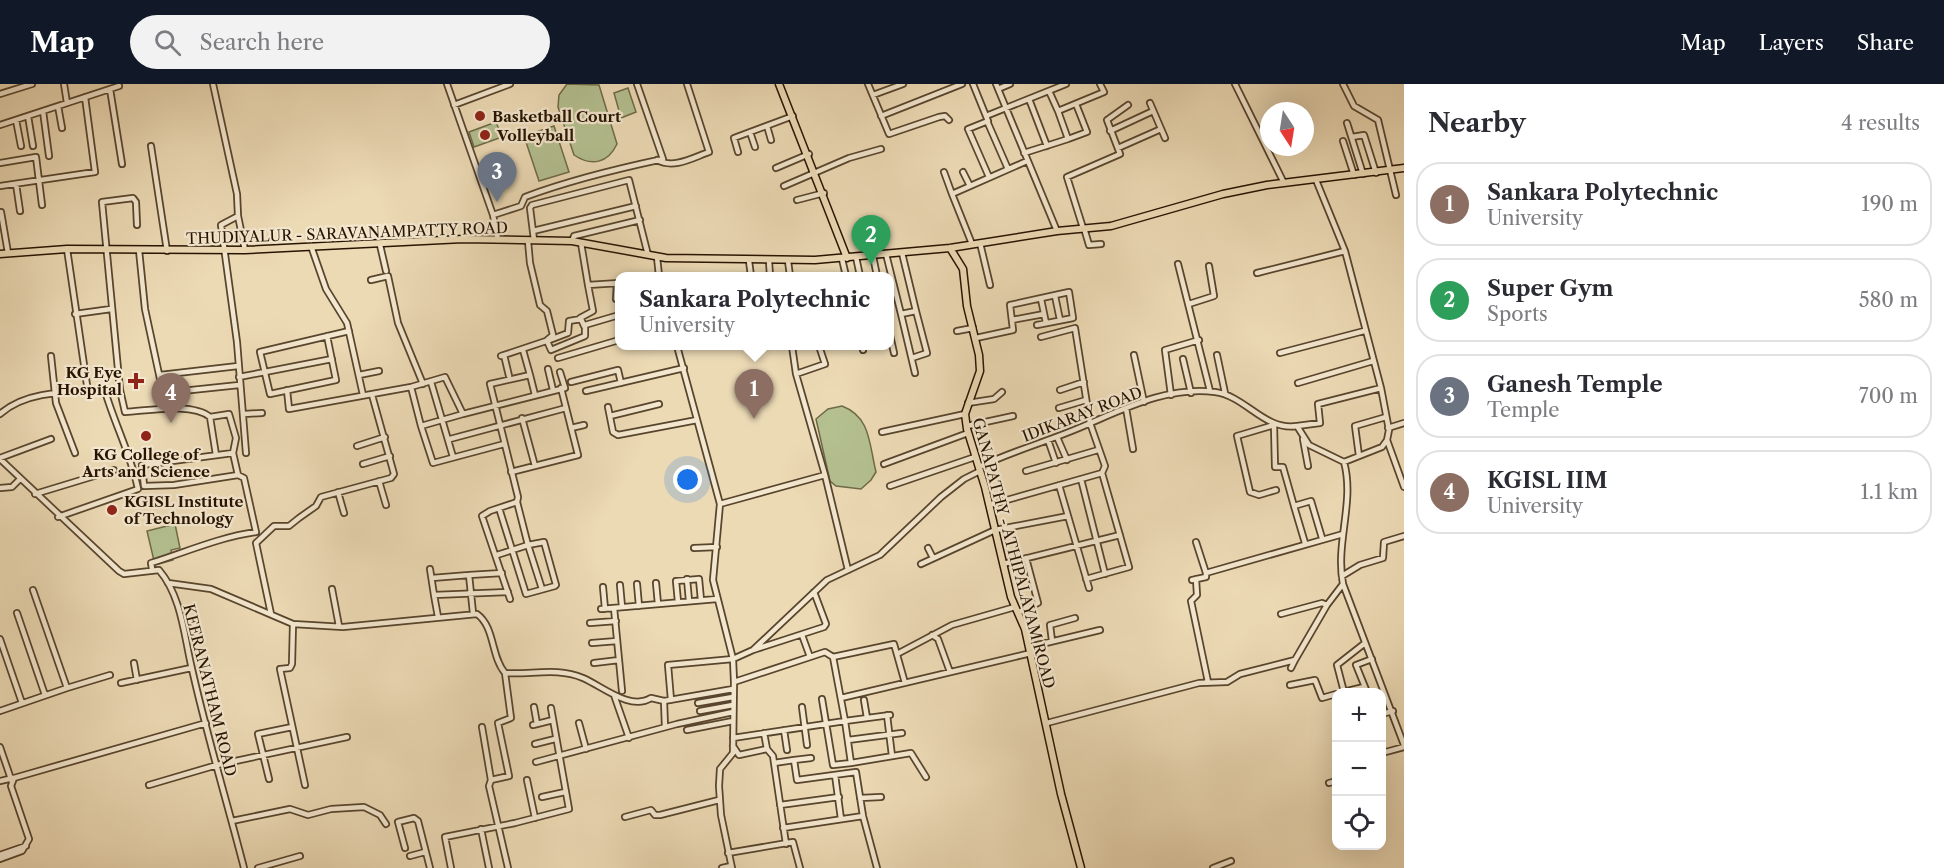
<!DOCTYPE html>
<html lang="en">
<head>
<meta charset="utf-8">
<style>
	body { margin:0; font-family:"Libre Caslon Text",serif; background:#f2f2f3; color:#2b2b33 }
	.controls { position:absolute; right:18px; bottom:18px; display:grid; overflow:hidden; border-radius:12px; box-shadow:0 6px 24px #0002 }
	.controls button { width:54px; height:54px; display:grid; place-items:center; padding:0; border:0; border-bottom:2px solid #e1e1e2; background:#fff; color:#2b2b33; font:30px sans-serif }
	.compass { position:absolute; left:1260px; top:18px; width:54px; height:54px; border-radius:50%; background:#fff; box-shadow:0 6px 24px #0002; rotate:168deg }
	.you { position:absolute; left:688px; top:396px; width:21px; height:21px; margin:-15px; border:4px solid #fff; border-radius:50%; background:#1a73e8; box-shadow:0 0 0 9px #1a73e833 }
	.badge { display:grid; place-items:center; width:39px; height:39px; border-radius:50%; background:#111827; color:#fff; font-size:20px; font-weight:700 }
	.pin { position:absolute; translate:-50% -50px; filter:drop-shadow(0 2px 3px #0008) }
	.pin::after { content:''; position:absolute; top:32px; width:21px; height:18px; background:inherit; clip-path:polygon(0 0,100% 0,50% 100%) }
	.popup { position:absolute; left:615px; top:188px; width:279px; height:78px; box-sizing:border-box; display:grid; place-content:center; border-radius:12px; background:#fff; filter:drop-shadow(0 2px 4px #0005); font-size:20px; white-space:nowrap; color:#7c7c81 }
	.popup b { font-size:22px; color:#2b2b33 }
	.popup::after { content:''; position:absolute; left:50%; top:100%; margin-left:-12px; border:12px solid transparent; border-top-color:#fff }
	.list { margin:0; padding:0; list-style:none }
	h2 { display:flex; justify-content:space-between; align-items:center; height:78px; margin:0; padding:0 24px; font-size:26px }
	h2 small { font-size:20px; font-weight:400; color:#7c7c81 }
	.list li { display:grid; grid-template-columns:39px 1fr auto; gap:18px; align-items:center; box-sizing:border-box; height:84px; margin:0 12px 12px; padding:0 12px; border:2px solid #e1e1e2; border-radius:24px }
	.list b { display:block; font-size:22px; white-space:nowrap }
	.list p { margin:0; font-size:20px; white-space:nowrap; color:#7c7c81 }
	.list em { font-size:20px; font-style:normal; color:#7c7c81 }
	.icon { flex:none; width:33px; height:33px; fill:none; stroke:currentColor; stroke-width:2; stroke-linecap:round; stroke-linejoin:round }
	.map { position:relative; flex:none; width:1404px; height:784px; overflow:hidden }
	header { display:flex; align-items:center; gap:36px; box-sizing:border-box; height:84px; padding:0 30px; background:#111827; color:#fff }
	header strong { font-size:28px }
	nav { display:flex; gap:33px; margin-inline-start:auto; font-size:21px }
	.search { width:420px; height:54px; background:#f2f2f3; display:flex; align-items:center; gap:15px; box-sizing:border-box; padding:0 21px; border-radius:33px; color:#7c7c81; font-size:22px }
	main { display:flex }
	aside { flex:1; background:#fff }
	.map>svg:first-child { display:block }
	.garden { fill:#b4c090; stroke:#6e6a48; stroke-width:1.5 }
	.lines { fill:none; stroke-linecap:round; stroke-linejoin:round }
	.minor-casing { stroke:#58452d; stroke-width:8 }
	.major-casing { stroke:#271300; stroke-width:9 }
	.minor { stroke:#f3e7cf; stroke-width:4.5 }
	.major { stroke:#ecdab5; stroke-width:6 }
	.poi-dot { fill:#8f2418; stroke:#f3e7cf; stroke-width:2 }
	.labels { text-anchor:middle; dominant-baseline:central; stroke-width:4.5; stroke-linejoin:round; paint-order:stroke }
	.poi-label { font-size:15px; font-weight:bold; fill:#271300; stroke:#f3e7cf; text-anchor:start }
	.street-label { font-size:15px; fill:#271300; stroke:#f3e7cf }
</style>
</head>
<body>
<header>
<strong>Map</strong>
<div class="search"><svg class="icon" aria-label="search" viewBox="0 0 24 24"><circle cx="10" cy="10" r="6"/><path d="M15 15l6 6"/></svg>Search here</div>
<nav><a>Map</a><a>Layers</a><a>Share</a></nav>
</header>
<main>
<div class="map">
<svg width="1404" height="784" viewBox="0 0 1404 784">
	<rect width="100%" height="100%" fill="#ecdab5"/>
	<filter id="stains"><feTurbulence type="fractalNoise" baseFrequency=".00333" numOctaves="4"/><feColorMatrix values="0 0 0 0 .2 0 0 0 0 .09 0 0 0 0 .02 0 0 0 .5 -.17"/></filter>
	<radialGradient id="worn" r=".72"><stop offset=".6" stop-color="#630" stop-opacity="0"/><stop offset="1" stop-color="#630" stop-opacity=".3"/></radialGradient>
	<path class="garden" d="M567,0L599,1L617,60C608,79 592,83 574,71L558,23L559,11Z
		M628,4L636,28L621,34L614,9Z
		M496,38L502,53L474,63L469,48Z
		M554,42L569,88L539,97L524,52Z
		M842,322C871,333 869,360 876,388L871,396L861,405L836,402L830,397L816,335L828,325Z
		M175,440L180,464L171,466L173,476L155,481L147,447Z"/>
	<g class="lines">
		<defs>
			<path id="minor" d="M64,0L67,19
				M213,0L237,110L238,132L221,141L237,258L246,369
				M447,0L493,131L498,156
				M868,0L889,50L939,33L945,32L949,36
				M973,0L988,37L968,45L989,93
				M996,0L1057,147
				M1235,0L1284,99
				M1343,0L1354,22L1378,36L1396,111
				M110,5L122,80
				M998,5L1010,0
				M1049,7L1058,27
				M0,10L32,0
				M873,11L903,0
				M1029,15L1047,62
				M1150,19L1165,54
				M454,21L510,0
				M58,22L62,44
				M43,27L49,72
				M28,32L33,62
				M881,32L962,0
				M986,32L1066,0
				M16,36L21,62
				M987,37L1008,85
				M1347,39L1363,90
				M0,41L119,2
				M767,42L771,56
				M1110,47L1153,27
				M750,48L755,63
				M1352,53L1364,51L1376,89
				M1068,55L1087,48L1076,20
				M1343,57L1354,91
				M151,62L167,167
				M1118,64L1161,45
				M738,68L734,54L793,32
				M1024,69L1068,55L1058,27L1104,8L1100,0
				M657,76C674,85 692,74 709,68L687,0
				M0,79L36,73L42,121
				M776,84L809,70
				M944,88L952,110L1027,77
				M963,88L970,102
				M1316,96L1345,167L1381,304L1389,346L1387,356L1382,363L1344,378
				M16,100L20,127
				M0,102L95,88L85,13
				M784,102L849,74L881,65
				M952,110L972,160
				M797,116L824,109
				M1,128L8,169
				M493,131L521,122L525,113C570,96 616,85 663,75L637,0
				M238,132L245,166
				M1083,144L1067,93L1120,70L1107,36L1128,21
				M1084,144L1089,161L1101,160
				M533,147L636,122
				M534,156L530,124L532,121L629,96L648,171
				M572,157L574,152L640,136
				M581,159L588,201L619,199
				M980,159L990,201
				M380,161L386,187
				M311,162L326,205L347,239L363,311
				M139,166L145,225L163,309L239,301
				M886,170L901,230L916,227L902,169
				M873,172L877,192
				M657,173L659,192
				M856,173L860,192
				M842,175L846,192
				M749,177L751,192
				M769,177L770,192
				M788,177L790,192
				M1178,180L1210,307
				M1257,189L1345,167
				M371,196L388,192L398,239L423,300
				M1055,212L1060,236
				M616,215L617,199
				M1041,215L1046,239
				M1189,220L1214,212L1209,182
				M75,230L111,225
				M901,230L915,289
				M580,234L593,227L588,201
				M1012,236L1044,230
				M584,242L581,235L569,237L568,249L547,257L551,266L585,252V241L619,231
				M889,247L894,269
				M957,247L973,244
				M327,252L336,296L270,310L260,268L349,247
				M1041,253L1075,244L1090,339L1105,382L1102,389L1129,483L1086,495
				M976,254L1013,246L1010,221L1069,208L1073,234L1037,241
				M677,262L720,420L713,496L733,575L734,598L733,669L720,685L719,702L721,731L732,784
				M862,262L863,266
				M523,266L530,291
				M1280,269L1364,247
				M504,271L509,292
				M1134,271L1144,318
				M1217,271L1225,309
				M51,272L56,319L75,369
				M501,272L546,257L553,251L547,227L540,221L530,179L528,157
				M558,274L619,256
				M912,274L927,269L916,227
				M1183,275L1191,309
				M548,285L553,306
				M796,290L825,280L819,262
				M160,291L238,282
				M359,291L379,287
				M239,293L332,275
				M431,298L453,373
				M571,298L618,286L621,299
				M1298,299L1373,277
				M120,306L102,118L133,114L136,118L137,141
				M287,306L289,325L411,303L445,293L463,330L421,342L411,303
				M1060,306L1084,298
				M105,307L120,306L125,328C147,327 192,318 210,333L229,330L236,354L233,369
				M586,307L684,284
				M1171,311L1165,266L1199,256
				M968,319L994,315L1002,308
				M608,323L613,348L618,351L697,336
				M1059,324L1086,316
				M1126,324L1133,365
				M0,330C24,309 58,308 88,308
				M244,330L262,329
				M463,330L565,304L560,288
				M610,332L659,320
				M210,333L216,371
				M522,334L535,382
				M421,342L433,379L504,360
				M967,342L1013,332
				M1297,342L1320,339L1318,320L1381,304
				M571,344L584,341
				M1388,344L1404,339
				M882,348L965,330
				M1057,353L1067,376
				M450,355L566,324
				M1303,355L1308,382
				M1048,356L1056,379
				M1387,356L1404,403
				M357,362L385,353
				M233,369L238,391L174,401L144,402L142,381Z
				M1359,372L1355,342L1386,333
				M0,374L51,355
				M0,375L119,487L124,490L159,486C182,513 184,552 192,585C207,652 227,718 244,784
				M363,380L390,372
				M884,380L968,349
				M979,383C1008,369 1039,360 1069,348C1115,330 1164,301 1215,308C1246,312 1264,347 1297,342L1309,361L1344,378C1355,418 1335,459 1343,500L1404,661
				M1026,387L1098,366
				M511,388L578,371L561,304
				M825,391L848,486
				M1081,395L1105,490
				M379,397L386,421
				M1059,401L1089,504
				M890,402L975,373
				M0,404L12,403L20,395
				M1276,406L1259,411L1250,408L1237,352L1274,341L1275,383H1283L1294,422
				M338,408L344,429
				M35,410L114,386
				M720,420L825,391L796,290L792,262
				M989,421L1102,389
				M499,424L526,510L555,502L556,501L544,458L528,461L542,505
				M58,433L138,405C131,371 115,341 105,307L88,308L67,165
				M1196,458L1206,489
				M1305,459L1294,422L1311,417L1322,454
				M694,464L717,463
				M928,464L933,474
				M497,471L528,461L517,418
				M921,480L995,446L1068,432
				M1003,480L1120,451
				M152,485L151,479C186,468 220,453 256,448L244,394L238,391
				M430,485L434,511
				M1342,492L1360,481L1383,474L1384,458L1404,452
				M432,494L469,491
				M687,495L689,517
				M1196,495L1197,511L1191,517L1208,598
				M1192,496L1206,493V489L1343,450
				M168,499L211,505L293,540L343,543L477,530C495,543 491,573 505,589C531,591 557,583 583,594C602,602 630,627 651,614L664,617L733,605
				M656,499L658,520
				M637,500L639,522
				M620,501L622,523
				M603,503L605,525
				M332,505L339,542
				M510,515L482,432L490,427L517,418L518,413L490,300L530,291L535,311
				M678,518L676,497L699,495L701,516
				M614,524L622,607
				M601,525L717,515
				M1019,528L1038,519L1026,474
				M17,529L45,611
				M473,529L469,491L502,489
				M271,530L256,459L274,442H289L299,434L316,422L321,413L391,394L394,390L372,311
				M1281,530L1322,519L1327,521
				M438,533L434,511L508,508
				M590,539L616,537
				M293,540L292,580L290,584L280,585L305,701
				M932,551L938,555L950,588
				M0,555L22,619
				M1052,557L1050,541L1075,534
				M592,559L617,557
				M1029,563L1100,546
				M753,566L824,543L826,540L814,508
				M899,569L952,541L1015,523
				M810,573L825,568L833,573L894,560L905,599
				M1295,576L1327,521L1343,500
				M134,579L137,596
				M594,579L619,576
				M734,598L810,573L802,551
				M121,599L191,584
				M1290,601L1315,596L1322,614L1336,610
				M67,604L110,591
				M1343,608L1364,603
				M1344,608L1337,581L1365,559
				M1367,608L1356,581L1372,575
				M614,611L629,654
				M841,614L1031,569
				M822,615L833,681L851,679
				M671,616L668,581L733,575L753,566L827,496L880,471L941,413L964,395L980,387
				M864,616L867,634
				M664,617L665,643
				M698,619L733,613
				M534,623L537,640
				M802,623L807,661
				M0,627L67,604L33,506
				M700,627L733,621
				M1382,630L1393,627
				M887,631L892,672
				M890,631L845,637L851,679L911,669L926,693
				M579,639L586,665
				M1047,639L1199,599L1227,598L1240,590L1295,576L1291,584
				M533,641L553,636
				M482,643L491,696L489,702L508,784
				M687,646L733,637
				M784,646L787,666
				M764,649L767,665
				M733,654L845,637L833,573
				M848,656L902,649
				M535,660L555,655
				M733,662L739,671L767,665L773,672L786,760
				M0,663L12,698
				M1382,669L1404,663
				M794,676L811,674
				M536,678L677,640L733,628
				M774,679L794,676L797,696L856,688L863,732L877,784
				M1382,680V686
				M835,691L841,735
				M269,695L258,650L292,643
				M491,696L509,692L498,639L511,634L505,589
				M527,696L535,734
				M0,697L13,694
				M1329,699L1336,697
				M149,701L217,681L347,653
				M542,713L565,708
				M860,714L881,713
				M780,721L839,713
				M625,733L651,726L655,731H660L719,716
				M232,737L290,725L308,731L331,725L364,723L380,731L386,740
				M783,744L863,732
				M481,745L489,784
				M405,764L398,738L414,734L418,737L430,784
				M728,769L793,758L800,784
				M0,771L26,762
				M410,772L425,768
				M0,775L22,767L29,755L11,702L14,694L206,639
				M258,784L300,772
				M451,784L445,753L515,739L569,725L551,624
				M722,784L731,782
				M1213,784L1231,777"/>
			<path id="major" d="M779,0L847,174
				M950,164L963,185L967,222L979,271L980,287L965,330L967,345L985,403L1011,513L1025,545L1061,710L1081,784
				M0,170L67,165L245,166L463,155L572,157L666,174L815,176L950,164L1057,147L1111,142L1223,110L1267,101L1404,84"/>
		</defs>
		<use href="#minor" class="minor-casing"/>
		<use href="#major" class="major-casing"/>
		<use href="#minor" class="minor"/>
		<use href="#major" class="major"/>
	</g>
	<g class="poi-dot">
		<circle cx="480" cy="32" r="6"/>
		<circle cx="485" cy="51" r="6"/>
		<path d="M133 288h6v6h6v6h-6v6h-6v-6h-6v-6h6z"/>
		<circle cx="146" cy="352" r="6"/>
		<circle cx="112" cy="426" r="6"/>
	</g>
	<g class="labels">
		<g class="poi-label">
			<text x="492" y="32">Basketball Court</text>
			<text x="497" y="51">Volleyball</text>
			<text x="122" y="288" text-anchor="end">KG Eye<tspan x="122" dy="17">Hospital</tspan></text>
			<text x="146" y="370" text-anchor="middle">KG College of<tspan x="146" dy="17">Arts and Science</tspan></text>
			<text x="124" y="417">KGISL Institute<tspan x="124" dy="17">of Technology</tspan></text>
		</g>
		<g class="street-label">
			<text transform="translate(347 149) rotate(-2)">THUDIYALUR - SARAVANAMPATTY ROAD</text>
			<text transform="translate(1082 330) rotate(-21)">IDIKARAY ROAD</text>
			<text transform="translate(1014 469) rotate(75)">GANAPATHY - ATHIPALAYAM ROAD</text>
			<text transform="translate(210 606) rotate(76)">KEERANATHAM ROAD</text>
		</g>
	</g>
	<rect width="100%" height="100%" filter="url(#stains)"/>
	<rect width="100%" height="100%" fill="url(#worn)"/>
</svg>
<div class="controls">
<button>+</button>
<button>−</button>
<button><svg class="icon" aria-label="locate" viewBox="0 0 24 24"><circle cx="12" cy="12" r="6"/><path d="M12 2v4M12 18v4M2 12h4M18 12h4"/></svg></button>
</div>
<svg class="compass" viewBox="-18 -18 36 36"><path d="M0-13l5 13h-10z" fill="#e53935"/><path d="M0 13l5-13h-10z" fill="#7c7c81"/></svg>
<div class="you"></div>
<div class="pin badge" style="left:754px;top:335px;background:#8d6e63">1</div>
<div class="popup"><b>Sankara Polytechnic</b>University</div>
<div class="pin badge" style="left:871px;top:181px;background:#2e9e5b">2</div>
<div class="pin badge" style="left:497px;top:118px;background:#6b7280">3</div>
<div class="pin badge" style="left:171px;top:339px;background:#8d6e63">4</div>
</div>
<aside>
<h2>Nearby<small>4 results</small></h2>
<ul class="list">
<li><span class="badge" style="background:#8d6e63">1</span><div><b>Sankara Polytechnic</b><p>University</p></div><em>190 m</em></li>
<li><span class="badge" style="background:#2e9e5b">2</span><div><b>Super Gym</b><p>Sports</p></div><em>580 m</em></li>
<li><span class="badge" style="background:#6b7280">3</span><div><b>Ganesh Temple</b><p>Temple</p></div><em>700 m</em></li>
<li><span class="badge" style="background:#8d6e63">4</span><div><b>KGISL IIM</b><p>University</p></div><em>1.1 km</em></li>
</ul>
</aside>
</main>
</body>
</html>
